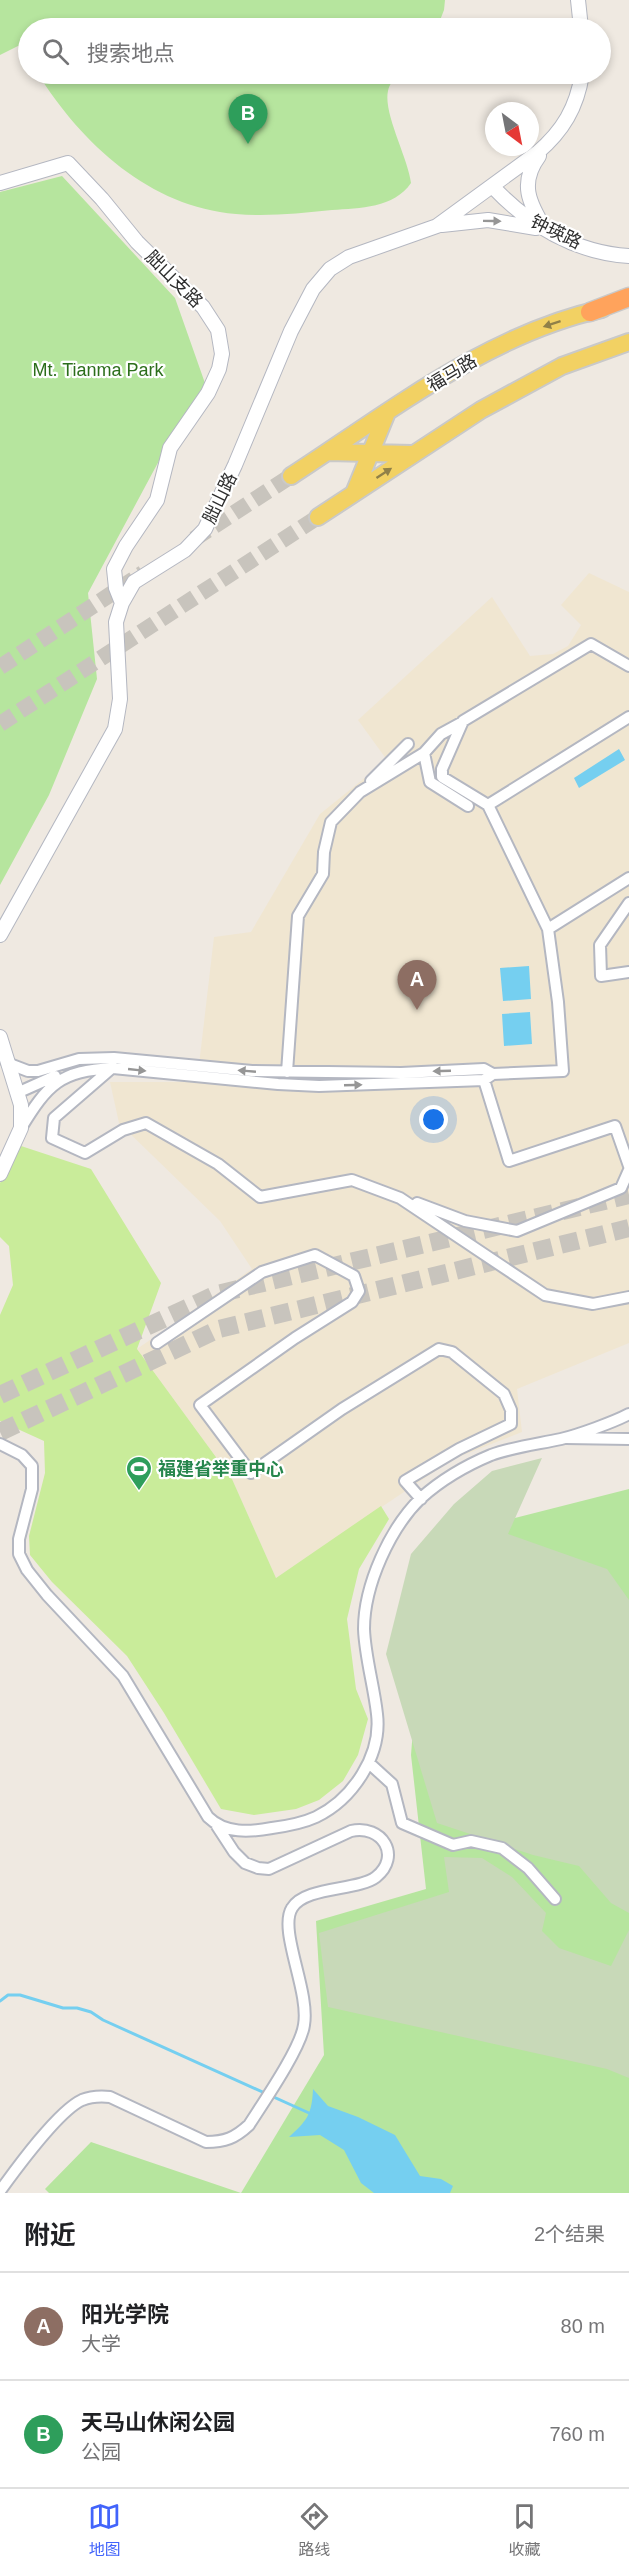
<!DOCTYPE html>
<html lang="zh">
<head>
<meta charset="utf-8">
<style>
	body { margin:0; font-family:Helvetica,"Noto Sans SC",sans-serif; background:#f2f2f2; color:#202124 }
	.compass { position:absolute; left:485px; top:102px; width:54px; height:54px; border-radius:50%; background:#fff; box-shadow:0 3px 9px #0003; rotate:148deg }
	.you { position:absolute; left:434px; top:1120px; width:21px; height:21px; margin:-15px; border:4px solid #fff; border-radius:50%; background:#1a73e8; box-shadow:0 0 0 9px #1a73e833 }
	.badge { display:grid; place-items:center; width:39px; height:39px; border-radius:50%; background:#4264fb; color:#fff; font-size:20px; font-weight:700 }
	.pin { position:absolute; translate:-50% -50px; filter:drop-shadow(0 2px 3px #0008) }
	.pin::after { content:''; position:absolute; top:32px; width:21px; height:18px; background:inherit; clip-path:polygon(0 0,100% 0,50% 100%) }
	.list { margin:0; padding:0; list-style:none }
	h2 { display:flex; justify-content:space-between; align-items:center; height:78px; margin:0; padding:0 24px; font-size:26px }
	h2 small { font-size:20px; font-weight:400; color:#757577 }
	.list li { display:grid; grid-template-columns:39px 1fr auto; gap:18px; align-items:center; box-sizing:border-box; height:108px; padding:0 24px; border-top:2px solid #e0e0e0 }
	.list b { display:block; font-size:22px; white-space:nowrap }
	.list p { margin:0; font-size:20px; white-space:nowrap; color:#757577 }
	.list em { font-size:20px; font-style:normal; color:#757577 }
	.icon { flex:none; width:33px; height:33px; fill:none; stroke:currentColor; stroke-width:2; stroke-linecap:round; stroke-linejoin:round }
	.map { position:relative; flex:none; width:629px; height:2193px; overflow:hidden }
	.search { position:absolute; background:#fff; box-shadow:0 3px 9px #0003; left:18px; right:18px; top:18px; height:66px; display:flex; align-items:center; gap:15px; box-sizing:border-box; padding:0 21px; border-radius:33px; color:#757577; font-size:22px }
	.sheet { height:294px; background:#fff }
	nav { display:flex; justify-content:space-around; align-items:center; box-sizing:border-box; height:84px; border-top:2px solid #e0e0e0; background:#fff; font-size:16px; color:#757577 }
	nav a { display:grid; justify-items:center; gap:3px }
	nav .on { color:#4264fb }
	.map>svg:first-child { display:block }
	.education { fill:#f0e6d1 }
	.green { fill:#b6e59e }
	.cemetery { fill:#c8d9b8 }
	.pitch { fill:#c9ec9a }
	.water { fill:#75cff0 }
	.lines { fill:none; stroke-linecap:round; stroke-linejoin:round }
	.stream { stroke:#75cff0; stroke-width:3 }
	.primary-tunnel { stroke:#c8c4bd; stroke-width:16; stroke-dasharray:16 8; stroke-linecap:butt }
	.highway-tunnel { stroke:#c8c4bd; stroke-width:18; stroke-dasharray:18 9; stroke-linecap:butt }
	.street-casing { stroke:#b4b7c1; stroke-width:14 }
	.secondary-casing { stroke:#b4b7c1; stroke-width:16 }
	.primary-casing { stroke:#c9c9c9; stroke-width:20 }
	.highway-casing { stroke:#c9c9c9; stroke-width:21 }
	.street { stroke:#fff; stroke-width:10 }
	.secondary { stroke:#fff; stroke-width:14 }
	.primary { stroke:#f2d163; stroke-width:16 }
	.highway { stroke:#ffa35c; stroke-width:18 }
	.oneway { fill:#969696 }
	.oneway2 { fill:#908048 }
	.labels { text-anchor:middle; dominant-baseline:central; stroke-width:4.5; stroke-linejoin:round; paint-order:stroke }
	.street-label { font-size:18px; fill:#2e2e2e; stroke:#fff }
	.park-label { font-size:18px; fill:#2c6e1b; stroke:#fff }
	.leisure-label { font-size:18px; font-weight:bold; fill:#27864d; stroke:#fff; text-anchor:start }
</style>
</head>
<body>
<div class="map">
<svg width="629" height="2193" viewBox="0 0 629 2193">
	<rect width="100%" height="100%" fill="#efe9e1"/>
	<path class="education" d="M589,573L629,592V1343L517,1389L522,1432L453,1459L276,1578L232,1479L137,1349L252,1269L220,1221L119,1123L110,1082H197L214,937L251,932L320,814L387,760L358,720L492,597L530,656L553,654L568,646L581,625L561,605Z"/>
	<path class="green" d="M0,0H445L444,10L437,28H28V58L20,45L0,55Z
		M38,74H396C394,79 389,85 388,91C383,113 408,158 411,183C394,208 360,208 332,210C300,213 268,217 236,214C150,207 82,144 38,74Z
		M62,176L175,298L206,386L168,444L88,593L97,679L49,795L0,885V192Z
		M629,1489V2193H49L45,2189L91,2142L241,2193L324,2055L316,1921L426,1889L411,1755L428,1540Z"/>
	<path class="cemetery" d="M542,1458L508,1534L607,1569L629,1600V1913L611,1903L579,1866L533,1855L437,1823L386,1654L411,1554L454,1504L492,1471Z
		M444,1857L482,1858L512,1877L546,1913L542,1931L559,1948L611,1966L629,1930V2078L607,2069L328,2007L319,1933L449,1892Z"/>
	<path class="pitch" d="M21,1146L91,1169L161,1283L137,1349L232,1479L276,1578L381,1506L389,1519L359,1569L347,1619L356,1689L368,1719L358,1755L343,1781L319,1800L296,1809L254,1815L221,1809L164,1713L127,1656L52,1582L30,1555L29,1536L45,1473L44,1441L0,1421V1315L13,1285L9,1246L0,1237V1183Z"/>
	<path class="water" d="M619,749L625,760L579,788L574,778Z
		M529,966L531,999L503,1001L500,968Z
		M530,1012L532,1044L504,1046L502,1014Z
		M313,2089L328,2106L358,2117L395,2135L420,2176L441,2179L453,2186L450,2193H374L361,2183L344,2150L320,2135L289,2137C307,2121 312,2114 313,2089Z"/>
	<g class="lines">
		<path class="stream" d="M0,2001L8,1995H20L63,2008H77L91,2012L103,2020L309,2113"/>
		<path class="primary-tunnel" d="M194,539L291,476
			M0,667L143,573
			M0,724L318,517"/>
		<path class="highway-tunnel" d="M0,1395L217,1294L629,1195
			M0,1432L219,1329L629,1228"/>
		<defs>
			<path id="street" d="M463,722L441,734L424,753L430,782L468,806
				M371,781L408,744
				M488,805L629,717
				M629,903L600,945L601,976L629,972
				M548,929L629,878
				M7,1063L28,1071H38L79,1059L114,1058L252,1071L401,1073L484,1069L493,1074L484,1080L319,1086L278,1084L113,1068C60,1071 48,1084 21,1128
				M113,1067L54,1118L52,1138L85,1153L123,1130L146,1123L218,1164L260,1197L352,1180L400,1198L545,1295L593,1304L629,1297
				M287,1072L298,916L323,874L324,852L331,822L360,792L424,753
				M493,1074L563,1071L558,1002L548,929L488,805L442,777V769L463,721L591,644L629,666
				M484,1080L509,1161L615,1126L629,1166
				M17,1093L55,1076
				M417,1203L465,1221L517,1231L621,1188L629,1170
				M157,1343L262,1272L315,1255L354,1276L359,1291L352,1302L295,1338L200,1405L251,1473L342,1409L439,1349L452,1352L504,1394L511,1410V1424L459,1449L405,1481L421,1499
				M566,1438L629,1439
				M0,1444L22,1455L32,1466V1489L19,1539V1554L27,1570L47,1595L123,1676L208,1817C225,1834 250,1832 272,1828C287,1826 303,1823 316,1817C353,1799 382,1755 377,1714C374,1686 365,1657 364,1629C364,1585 390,1528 421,1498C440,1481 467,1465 491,1455C513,1447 538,1444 561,1439C578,1435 614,1422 629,1414
				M370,1764L392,1784L402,1823L453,1845L471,1841L502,1848L528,1868L555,1899
				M0,2191C16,2169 58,2111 82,2100C92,2096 100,2096 110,2097L206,2142C225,2142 235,2138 249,2125C263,2103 301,2048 304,2025C310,1991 278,1930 292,1908C305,1886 358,1891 376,1877C402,1856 382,1824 351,1831L269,1869L258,1868L245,1863L234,1852L217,1826"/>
			<path id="secondary" d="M578,0L581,28
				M539,156C519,183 529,203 545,229
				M0,183L68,163L102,199L137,242L203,307L218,330L222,354L219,369L208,393L170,448L157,500L126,546L114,569L116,588L122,603
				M493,187C529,225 576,253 629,256
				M442,225L488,220L536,228
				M0,935L115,729L120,699L116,622L122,603L134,582L185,550L205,529L235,465L291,331L313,289L330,269L349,257L437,226L537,153C563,131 577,107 582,74
				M0,1037L21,1105V1128L0,1174"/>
			<path id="primary" d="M328,452L412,454
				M291,476C388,413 488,334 602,309
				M354,493L386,415
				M318,517L481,410L562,366L629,342"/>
			<path id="highway" d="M590,312L629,297"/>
		</defs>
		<use href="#street" class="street-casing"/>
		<use href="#secondary" class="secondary-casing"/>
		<use href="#primary" class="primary-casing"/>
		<use href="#highway" class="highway-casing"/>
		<use href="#street" class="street"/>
		<use href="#secondary" class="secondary"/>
		<use href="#primary" class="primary"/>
		<use href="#highway" class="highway"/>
	</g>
	<defs><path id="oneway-solid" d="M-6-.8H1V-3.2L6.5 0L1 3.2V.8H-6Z" transform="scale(1.5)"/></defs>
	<g class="oneway">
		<use href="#oneway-solid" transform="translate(492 221) rotate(1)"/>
		<use href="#oneway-solid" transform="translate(137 1070) rotate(6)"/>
		<use href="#oneway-solid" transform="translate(247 1071) rotate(-175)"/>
		<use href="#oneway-solid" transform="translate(442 1071) rotate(178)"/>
		<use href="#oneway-solid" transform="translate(353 1085) rotate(-2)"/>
	</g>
	<g class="oneway2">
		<use href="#oneway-solid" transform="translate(552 324) rotate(162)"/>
		<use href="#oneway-solid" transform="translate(384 473) rotate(-33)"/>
	</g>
	<defs>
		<symbol id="stadium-pin" viewBox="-11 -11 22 30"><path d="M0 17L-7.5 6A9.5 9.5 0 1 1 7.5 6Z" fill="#2e9e5b" stroke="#fff"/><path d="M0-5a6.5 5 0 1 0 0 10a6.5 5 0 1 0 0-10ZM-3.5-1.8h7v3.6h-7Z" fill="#fff"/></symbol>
	</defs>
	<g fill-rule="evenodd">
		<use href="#stadium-pin" x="124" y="1454" width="30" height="40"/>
	</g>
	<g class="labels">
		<g class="street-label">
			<text transform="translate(556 232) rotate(26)">钟瑛路</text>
			<text transform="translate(174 279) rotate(45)">胐山支路</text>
			<text transform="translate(452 373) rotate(-31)">福马路</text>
			<text transform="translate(220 498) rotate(-64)">胐山路</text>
		</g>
		<g class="park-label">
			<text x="98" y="370">Mt. Tianma Park</text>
		</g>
		<g class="leisure-label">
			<text x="158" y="1469">福建省举重中心</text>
		</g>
	</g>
</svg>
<svg class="compass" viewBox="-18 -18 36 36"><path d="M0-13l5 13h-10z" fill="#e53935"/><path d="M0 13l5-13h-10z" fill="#757577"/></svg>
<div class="you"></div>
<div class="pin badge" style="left:417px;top:1010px;background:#8d6e63">A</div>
<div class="pin badge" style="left:248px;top:144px;background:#2e9e5b">B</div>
<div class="search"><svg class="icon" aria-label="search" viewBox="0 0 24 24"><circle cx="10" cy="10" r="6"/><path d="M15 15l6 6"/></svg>搜索地点</div>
</div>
<section class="sheet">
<h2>附近<small>2个结果</small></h2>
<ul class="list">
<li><span class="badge" style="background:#8d6e63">A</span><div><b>阳光学院</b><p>大学</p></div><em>80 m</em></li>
<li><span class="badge" style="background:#2e9e5b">B</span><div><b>天马山休闲公园</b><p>公园</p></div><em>760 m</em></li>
</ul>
</section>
<nav>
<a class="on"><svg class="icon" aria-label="map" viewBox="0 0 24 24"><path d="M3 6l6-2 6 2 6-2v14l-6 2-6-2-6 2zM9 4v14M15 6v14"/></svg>地图</a>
<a><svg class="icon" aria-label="directions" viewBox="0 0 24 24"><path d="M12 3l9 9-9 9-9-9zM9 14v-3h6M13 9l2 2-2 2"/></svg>路线</a>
<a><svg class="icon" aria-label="saved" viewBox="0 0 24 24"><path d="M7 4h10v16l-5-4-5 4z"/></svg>收藏</a>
</nav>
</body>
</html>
